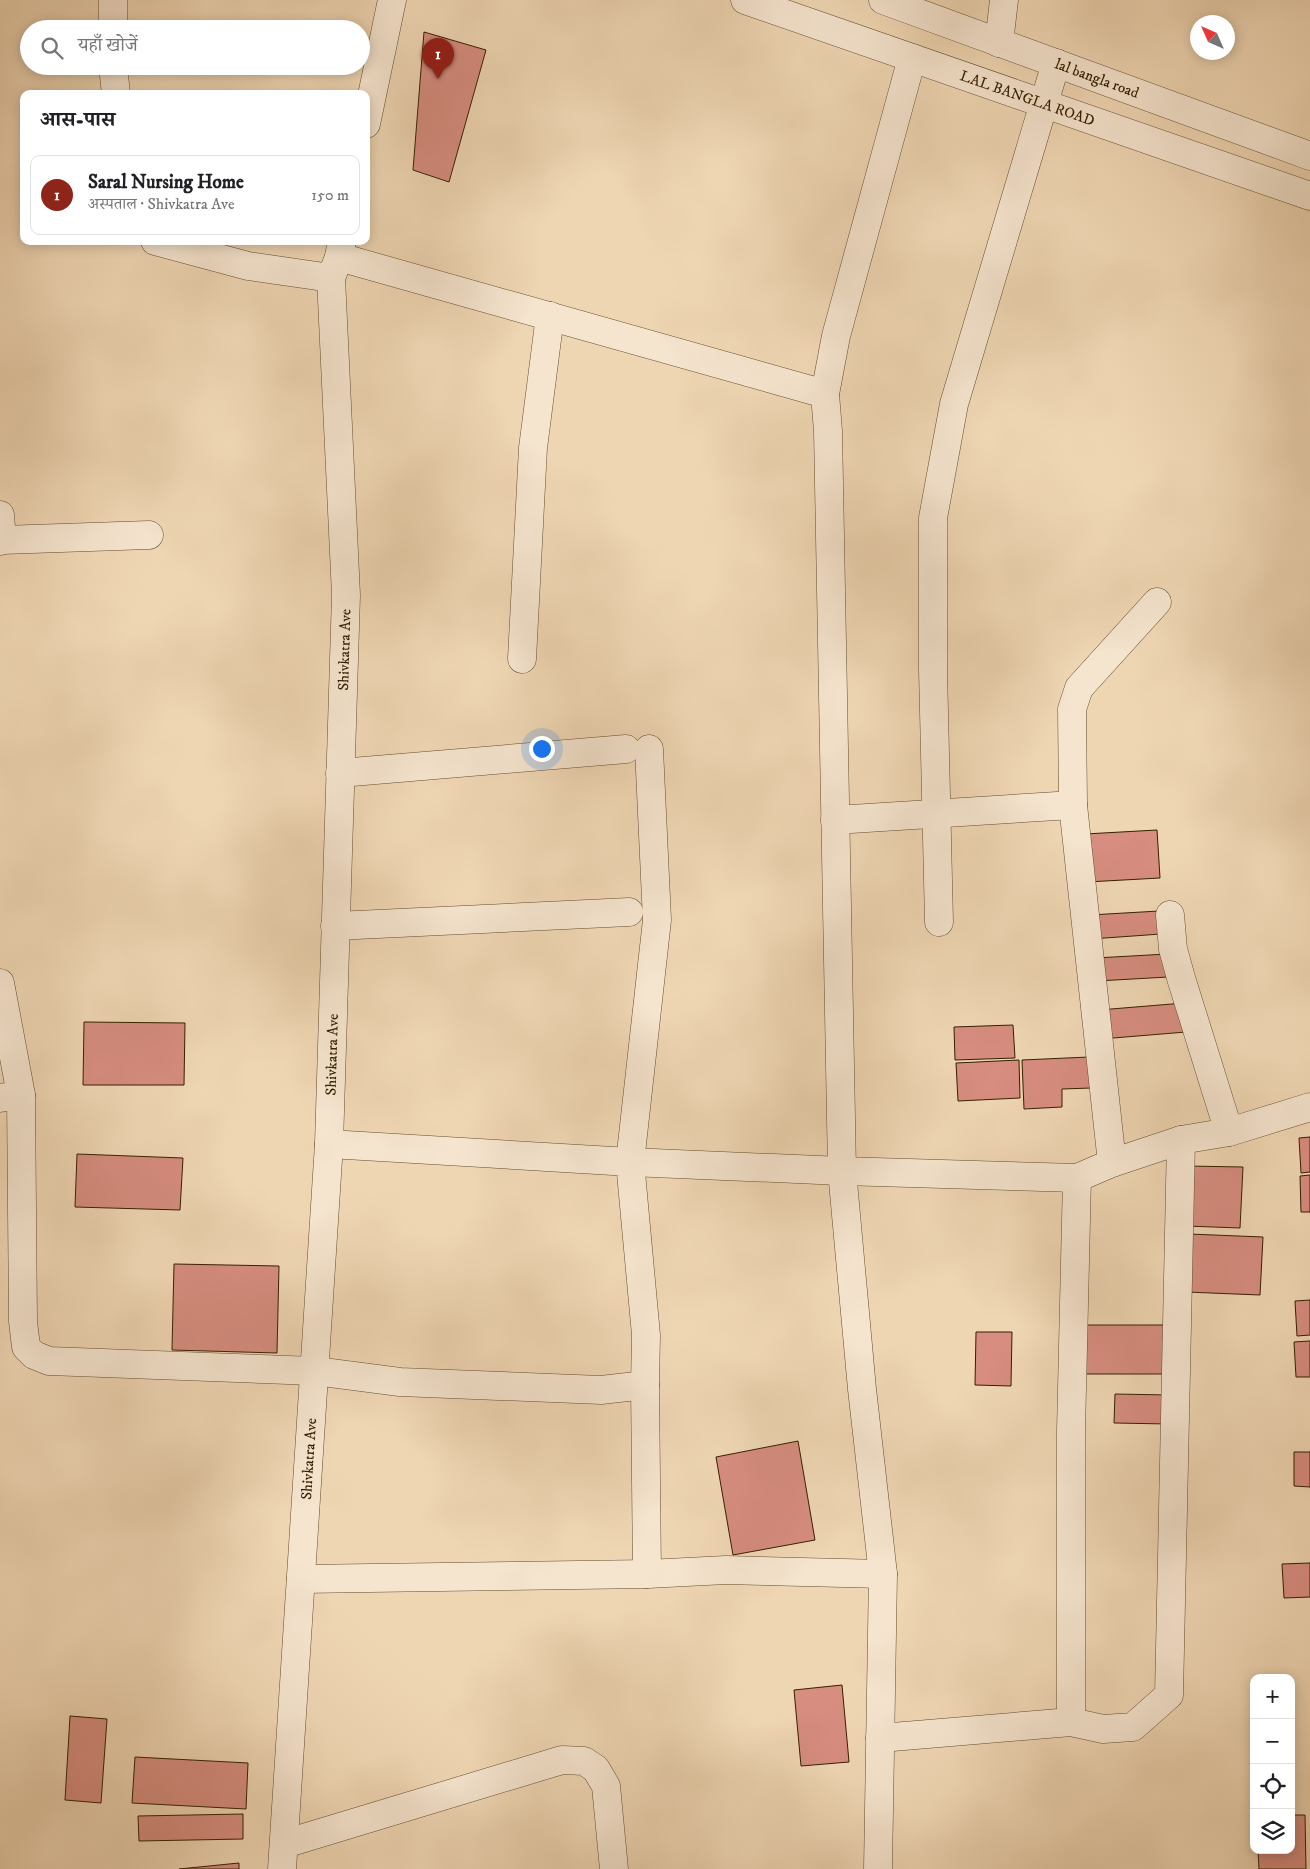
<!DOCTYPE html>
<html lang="hi">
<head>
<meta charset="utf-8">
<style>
	body { margin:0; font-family:"IM FELL DW Pica","Noto Serif Devanagari",serif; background:#f6f6f6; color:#202124 }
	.controls { position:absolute; right:15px; bottom:15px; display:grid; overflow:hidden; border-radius:10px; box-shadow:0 2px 12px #0003 }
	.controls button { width:45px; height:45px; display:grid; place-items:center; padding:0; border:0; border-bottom:1px solid #e0e0e0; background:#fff; color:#202124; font:25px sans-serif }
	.compass { position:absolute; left:1190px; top:15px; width:45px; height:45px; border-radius:50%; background:#fff; box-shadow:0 2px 12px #0003; rotate:315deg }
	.you { position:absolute; left:541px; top:748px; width:18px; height:18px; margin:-12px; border:4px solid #fff; border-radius:50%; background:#1a73e8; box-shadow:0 0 0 8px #1a73e833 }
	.badge { display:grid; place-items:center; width:32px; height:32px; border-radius:50%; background:#8f2418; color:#fff; font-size:16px; font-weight:700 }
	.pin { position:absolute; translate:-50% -41px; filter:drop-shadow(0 1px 2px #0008) }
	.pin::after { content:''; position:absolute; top:26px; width:18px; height:15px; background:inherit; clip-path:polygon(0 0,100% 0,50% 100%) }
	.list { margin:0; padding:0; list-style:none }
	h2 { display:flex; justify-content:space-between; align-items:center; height:65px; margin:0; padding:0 20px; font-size:21px }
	h2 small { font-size:16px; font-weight:400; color:#757577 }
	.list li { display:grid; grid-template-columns:32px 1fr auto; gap:15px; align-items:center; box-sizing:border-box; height:80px; margin:0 10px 10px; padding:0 10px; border:1px solid #e0e0e0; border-radius:10px }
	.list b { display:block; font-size:19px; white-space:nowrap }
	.list p { margin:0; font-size:16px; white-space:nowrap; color:#757577 }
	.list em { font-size:16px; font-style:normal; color:#757577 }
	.icon { flex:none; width:28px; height:28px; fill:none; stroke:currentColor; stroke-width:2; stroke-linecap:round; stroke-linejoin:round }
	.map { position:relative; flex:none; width:1310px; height:1869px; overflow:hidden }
	.search { position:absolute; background:#fff; box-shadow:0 2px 12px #0003; left:20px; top:20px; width:350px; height:55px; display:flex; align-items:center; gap:12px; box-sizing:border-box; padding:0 18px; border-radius:28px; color:#757577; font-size:19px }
	.panel { position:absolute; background:#fff; box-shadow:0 2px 12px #0003; left:20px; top:90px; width:350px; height:155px; border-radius:10px }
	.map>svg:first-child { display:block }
	.building { fill:#d78d80; stroke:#351f00 }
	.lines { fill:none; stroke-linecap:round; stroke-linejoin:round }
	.minor-casing { stroke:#644d2d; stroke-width:29 }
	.minor { stroke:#f5e4ce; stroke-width:28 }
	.labels { text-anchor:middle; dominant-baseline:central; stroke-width:4.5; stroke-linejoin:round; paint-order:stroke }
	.street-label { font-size:15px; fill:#351f00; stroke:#f5e4ce }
</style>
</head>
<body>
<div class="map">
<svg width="1310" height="1869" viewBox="0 0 1310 1869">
	<rect width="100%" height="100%" fill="#efd6b3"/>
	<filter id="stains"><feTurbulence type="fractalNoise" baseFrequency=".004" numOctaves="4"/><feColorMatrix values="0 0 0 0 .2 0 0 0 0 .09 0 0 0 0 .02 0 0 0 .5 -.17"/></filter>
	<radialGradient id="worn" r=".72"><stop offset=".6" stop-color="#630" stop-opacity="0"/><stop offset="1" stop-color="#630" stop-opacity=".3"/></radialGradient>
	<path class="building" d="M424,32L486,50L449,182L413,170Z
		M1157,830L1160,878L1087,882L1085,834Z
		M1159,911L1161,934L1091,939L1090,915Z
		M1167,954L1168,977L1097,981L1096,958Z
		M1184,1003L1186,1032L1101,1039L1099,1010Z
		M84,1022L185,1023L184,1085H83Z
		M1013,1025L1015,1058L955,1060L954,1027Z
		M1089,1057L1091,1088L1062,1089V1107L1024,1109L1022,1060Z
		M1019,1060L1020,1098L958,1101L956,1063Z
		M1310,1137V1172L1301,1173L1299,1138Z
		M77,1154L183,1158L180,1210L75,1207Z
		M1188,1166L1243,1167L1240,1228L1186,1226Z
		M1310,1175V1212H1301L1300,1176Z
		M1189,1234L1263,1237L1260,1295L1186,1292Z
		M174,1264L279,1266L277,1353L172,1350Z
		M1310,1300V1335L1297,1336L1295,1301Z
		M1081,1325H1173V1374H1081Z
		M976,1332H1012L1011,1386L975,1385Z
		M1310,1341V1377H1296L1294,1342Z
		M1115,1394L1170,1395L1169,1424L1114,1423Z
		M798,1441L815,1540L733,1555L716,1457Z
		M1294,1452H1310V1487L1294,1486Z
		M1310,1563V1597L1284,1598L1282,1564Z
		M842,1685L849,1762L801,1766L794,1690Z
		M70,1716L107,1719L101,1803L65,1800Z
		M135,1757L248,1763L246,1809L132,1803Z
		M243,1814V1839L139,1841L138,1816Z
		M1291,1815H1305L1306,1869H1259L1258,1850H1291Z
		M239,1863V1869H179Z"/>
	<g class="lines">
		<defs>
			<g id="minor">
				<path id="s1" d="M745,0L1310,196"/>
				<path id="s2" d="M883,0L1310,156"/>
				<path d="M113,29V0"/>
				<path d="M999,43L1004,0"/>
				<path d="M912,58L836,336L825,394L828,431L842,1171L1077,1178L1112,1163L1181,1140L1229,1132L1310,1107"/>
				<path d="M113,66L116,94"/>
				<path d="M366,124L392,0"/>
				<path d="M155,241L248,266L331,278"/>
				<path d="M339,257L825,394"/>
				<path d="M0,515L2,540L0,541"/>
				<path d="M2,540L149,535"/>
				<path d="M522,659L533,448L550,316"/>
				<path d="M340,773L626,749"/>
				<path d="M835,820L1073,805"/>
				<path d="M1170,915L1173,949L1181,978L1229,1132"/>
				<path d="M939,922L933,669V518L954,404L1056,63"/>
				<path d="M335,926L629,912"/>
				<path d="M0,983L21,1095"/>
				<path d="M0,1098L21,1095L23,1321L26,1347L34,1355L49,1361L315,1371L400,1382L601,1390L645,1385L646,1335L630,1162L329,1144"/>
				<path d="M1112,1163L1073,805L1072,709L1079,688L1157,602"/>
				<path d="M645,1385L647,1574L726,1570L883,1574L862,1389L842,1171L630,1162L657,920L649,749"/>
				<path d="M301,1579L647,1574"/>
				<path d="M1071,1722V1431L1077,1178"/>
				<path d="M880,1738L1071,1722L1103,1729L1133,1727L1169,1695L1181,1140"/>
				<path d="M284,1844L562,1760L584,1761L596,1769L606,1786L614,1869"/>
				<path id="s3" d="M282,1869L329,1144L346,595L331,278L339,257L342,241"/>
				<path d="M878,1869L883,1574"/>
			</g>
		</defs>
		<use href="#minor" class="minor-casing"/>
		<use href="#minor" class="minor"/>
	</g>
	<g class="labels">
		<g class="street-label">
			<text stroke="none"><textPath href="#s2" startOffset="228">lal bangla road</textPath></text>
			<text stroke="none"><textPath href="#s1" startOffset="299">LAL BANGLA ROAD</textPath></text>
			<text stroke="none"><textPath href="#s3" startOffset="1221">Shivkatra Ave</textPath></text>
			<text stroke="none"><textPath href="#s3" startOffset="816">Shivkatra Ave</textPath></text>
			<text stroke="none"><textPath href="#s3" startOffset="411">Shivkatra Ave</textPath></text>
		</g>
	</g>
	<rect width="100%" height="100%" filter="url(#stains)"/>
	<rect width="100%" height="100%" fill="url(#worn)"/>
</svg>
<div class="controls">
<button>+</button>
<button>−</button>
<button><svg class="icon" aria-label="locate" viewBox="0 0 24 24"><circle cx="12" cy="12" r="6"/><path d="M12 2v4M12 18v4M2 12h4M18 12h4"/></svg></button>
<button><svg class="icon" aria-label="layers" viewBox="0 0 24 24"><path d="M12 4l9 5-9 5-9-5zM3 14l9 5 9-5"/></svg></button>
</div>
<svg class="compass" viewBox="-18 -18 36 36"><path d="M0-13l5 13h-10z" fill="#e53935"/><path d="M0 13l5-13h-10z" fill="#757577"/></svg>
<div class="you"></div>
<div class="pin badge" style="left:438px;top:79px">1</div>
<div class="search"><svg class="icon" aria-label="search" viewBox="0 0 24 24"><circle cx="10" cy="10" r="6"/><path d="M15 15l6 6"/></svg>यहाँ खोजें</div>
<section class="panel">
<h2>आस-पास<small></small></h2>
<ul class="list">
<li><span class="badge">1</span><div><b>Saral Nursing Home</b><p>अस्पताल · Shivkatra Ave</p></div><em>150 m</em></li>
</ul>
</section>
</div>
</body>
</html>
